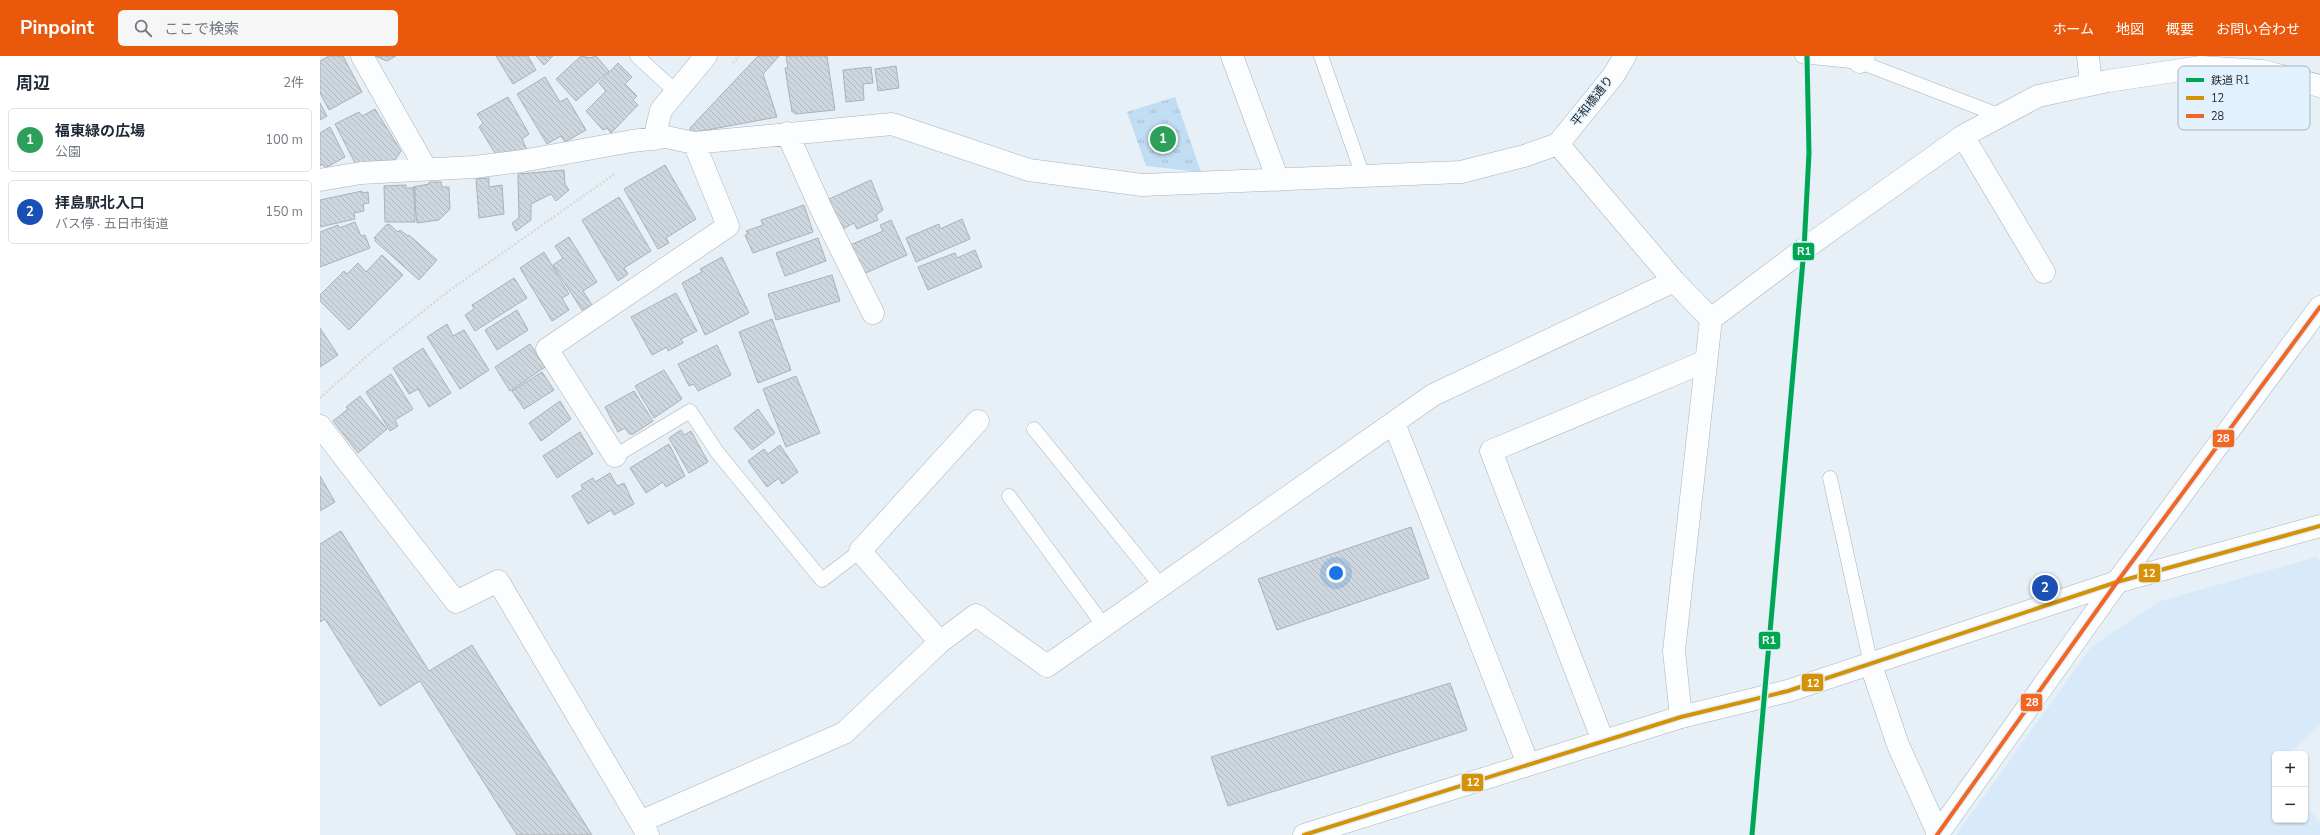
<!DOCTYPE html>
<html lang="ja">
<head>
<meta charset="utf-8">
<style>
	body { margin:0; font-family:"Nunito Sans","Noto Sans JP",sans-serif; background:#f6f6f7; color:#1f2937 }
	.controls { position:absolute; right:12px; bottom:12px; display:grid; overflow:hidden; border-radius:6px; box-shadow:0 1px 3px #0004 }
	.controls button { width:36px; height:36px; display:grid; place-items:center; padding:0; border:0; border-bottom:1px solid #e0e1e3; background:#fff; color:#1f2937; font:20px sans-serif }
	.you { position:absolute; left:1016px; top:517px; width:14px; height:14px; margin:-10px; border:3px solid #fff; border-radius:50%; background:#1a73e8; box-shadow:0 0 0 6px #1a73e833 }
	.badge { display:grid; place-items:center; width:26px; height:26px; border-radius:50%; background:#ea580c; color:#fff; font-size:13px; font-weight:700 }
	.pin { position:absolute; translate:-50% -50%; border:2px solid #fff; box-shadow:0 1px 4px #0006 }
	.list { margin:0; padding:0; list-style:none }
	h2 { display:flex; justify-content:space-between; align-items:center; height:52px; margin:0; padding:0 16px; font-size:17px }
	h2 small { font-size:13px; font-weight:400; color:#747a83 }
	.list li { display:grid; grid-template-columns:26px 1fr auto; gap:12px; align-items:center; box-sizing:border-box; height:64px; margin:0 8px 8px; padding:0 8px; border:1px solid #e0e1e3; border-radius:6px }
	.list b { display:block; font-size:15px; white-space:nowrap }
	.list p { margin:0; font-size:13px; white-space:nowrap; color:#747a83 }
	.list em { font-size:13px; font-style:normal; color:#747a83 }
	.icon { flex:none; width:22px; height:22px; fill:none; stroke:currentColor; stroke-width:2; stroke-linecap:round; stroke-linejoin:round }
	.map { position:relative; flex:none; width:2000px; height:779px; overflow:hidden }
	header { display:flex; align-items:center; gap:24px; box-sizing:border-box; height:56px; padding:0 20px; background:#ea580c; color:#fff }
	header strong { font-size:19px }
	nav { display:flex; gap:22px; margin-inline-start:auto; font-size:14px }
	.search { width:280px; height:36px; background:#f6f6f7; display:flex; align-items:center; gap:10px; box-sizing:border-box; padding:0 14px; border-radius:6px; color:#747a83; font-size:15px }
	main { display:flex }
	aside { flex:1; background:#fff }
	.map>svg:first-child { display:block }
	.built { fill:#d8eaf9 }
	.park { fill:url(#park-tufts) }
	.building { fill:url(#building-back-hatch); stroke:#aab2b8 }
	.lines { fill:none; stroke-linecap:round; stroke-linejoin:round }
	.service-casing { stroke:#aab2b8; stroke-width:15 }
	.minor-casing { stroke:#aab2b8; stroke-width:23 }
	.primary-casing { stroke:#aab2b8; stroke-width:23 }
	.path { stroke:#d7d9db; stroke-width:2.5; stroke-dasharray:2 2; stroke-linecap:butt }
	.service { stroke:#fbfdfe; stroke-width:14 }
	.minor { stroke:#fbfdfe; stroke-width:22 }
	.primary { stroke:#fbfdfe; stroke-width:22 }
	.bus-1-casing { stroke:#e1f1fd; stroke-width:7 }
	.bus-2-casing { stroke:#e1f1fd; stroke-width:7 }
	.bus-1 { stroke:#d69206; stroke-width:4 }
	.bus-2 { stroke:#f26522; stroke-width:4 }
	.rail-1-casing { stroke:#e1f1fd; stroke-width:8 }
	.rail-1 { stroke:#00a651; stroke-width:5 }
	.labels { text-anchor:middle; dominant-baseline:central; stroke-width:3; stroke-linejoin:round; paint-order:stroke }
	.street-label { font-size:12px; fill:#1d242a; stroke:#e1f1fd }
	.key { fill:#e1f1fd; stroke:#a6b4be; stroke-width:1 }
	.key-label { font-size:11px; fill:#1d242a }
	.line-badge { stroke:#e1f1fd; stroke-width:1.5 }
	.badge-label { font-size:11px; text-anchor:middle; font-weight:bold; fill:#fff }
</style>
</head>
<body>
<header>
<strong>Pinpoint</strong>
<div class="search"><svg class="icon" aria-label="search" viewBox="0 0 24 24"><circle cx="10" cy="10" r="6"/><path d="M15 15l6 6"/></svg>ここで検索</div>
<nav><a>ホーム</a><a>地図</a><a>概要</a><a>お問い合わせ</a></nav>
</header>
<main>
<aside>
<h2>周辺<small>2件</small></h2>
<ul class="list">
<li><span class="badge" style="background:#2e9e5b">1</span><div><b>福東緑の広場</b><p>公園</p></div><em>100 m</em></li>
<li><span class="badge" style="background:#1a4fb4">2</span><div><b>拝島駅北入口</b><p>バス停 · 五日市街道</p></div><em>150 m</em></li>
</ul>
</aside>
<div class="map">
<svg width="2000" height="779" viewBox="0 0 2000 779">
	<defs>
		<pattern id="park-tufts" width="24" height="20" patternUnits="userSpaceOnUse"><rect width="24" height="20" fill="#c0ddf3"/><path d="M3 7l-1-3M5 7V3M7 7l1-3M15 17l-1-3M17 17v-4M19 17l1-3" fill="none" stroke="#a5bed0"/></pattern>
		<pattern id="building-back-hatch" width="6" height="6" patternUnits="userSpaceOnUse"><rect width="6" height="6" fill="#cfd7de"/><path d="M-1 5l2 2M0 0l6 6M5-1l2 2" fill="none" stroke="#b1b8bf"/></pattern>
	</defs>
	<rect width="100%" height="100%" fill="#e7f0f7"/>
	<path class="built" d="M1996,501L2000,505V669L1969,698H1955V711L1952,713L1955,717V764H1985V749L2000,766V779H1636L1771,591L1840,545Z"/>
	<path class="park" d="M855,41L881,116L826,110L807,56Z"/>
	<path class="building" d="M9,0H23L42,36L9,54L0,37V5Z
		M55,0H76L67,5Z
		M176,0H208L216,14L193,28Z
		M216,0H233L224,9Z
		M261,0L270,2L276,0L289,15L256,45L236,23Z
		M438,0H459L443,18L457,61L371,77L370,72Z
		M466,0H507L515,54L475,58V56H472L465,12H468Z
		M298,7L312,21L305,28L317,40L313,44L318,49L291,77L287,72L283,74L266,55L286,35L279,27Z
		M576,10L579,32L558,35L555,13Z
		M551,11L553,27L543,28L544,44L526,46L523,14Z
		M225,21L240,46L247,42L266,74L245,86L241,80L227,88L197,38Z
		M188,41L209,78L202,83L207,94L176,99L159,71L163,67L157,58Z
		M0,47L7,60L0,64Z
		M55,53L81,95L75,104L35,107L15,68L39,56L42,60Z
		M10,71L25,101L5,112L3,108L0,110V77Z
		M345,109L376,163L346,182L349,187L338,193L304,133Z
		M244,114L245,128L249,134L236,145L231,138L211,148V164L196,175L192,167L199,162L198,118Z
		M169,122V131L182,129L184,158L159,162L156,123Z
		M551,124L563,154L556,159L558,164L537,173L534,167L521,174L509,143Z
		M109,126H121L122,131H129L130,153L119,164L97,167L93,131L109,128Z
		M86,129V132H95V166H65L64,130Z
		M42,135V137L48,136L49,147L43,148L44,155L34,157L35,163L0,171V144Z
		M299,141L331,195L304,212L308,218L298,225L262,164Z
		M484,149L493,176L433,197L425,179L428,178L426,175L443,169L441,164Z
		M642,163L650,183L596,206L586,182L619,168L620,173Z
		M571,164L587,199L541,219L528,190L563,175L560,169Z
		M35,166L41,180L45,179L50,192L0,211V176L18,169L19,172Z
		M69,168L78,176L80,174L88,180L89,179L117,204L99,224L55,185L56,183L54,182L66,169Z
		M249,181L277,226L263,235L272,249L262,254L233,209L243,202L235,190Z
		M498,182L506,205L465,220L456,197Z
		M655,194L662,211L608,234L598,211L635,197L637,202Z
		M224,196L249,238L242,242L249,254L232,265L200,212Z
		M62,199L83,219L29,274L0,245V239L24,215L27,218L38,207L46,216Z
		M402,201L429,257L385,279L362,227L382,216L380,213Z
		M512,219L520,245L456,264L448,238Z
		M194,222L207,242L155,275L145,259L154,253L152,249Z
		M356,237L377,275L361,283L363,287L348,295L347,291L332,299L311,261Z
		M197,254L208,274L177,294L165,274Z
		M452,263L471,314L438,327L419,276Z
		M127,268L133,280L144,274L169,314L140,333L107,281Z
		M0,272L18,299L0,311Z
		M210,288L225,311L190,335L175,311Z
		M397,289L411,319L378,335L374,328L369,330L358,308Z
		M103,292L131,337L109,351L98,333L89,338L73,312Z
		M344,314L362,343L334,362L315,330Z
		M222,316L234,334L204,353L192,335Z
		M71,318L93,353L75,364L78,370L70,375L46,336Z
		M476,320L500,377L466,391L443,333Z
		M314,335L333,365L313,378H309L305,372L298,376L285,351Z
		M40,340L67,373L38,397L13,365L28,353L26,351Z
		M240,345L251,363L221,385L209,367Z
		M438,353L455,377L432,394L414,372Z
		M361,374L364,379L371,375L388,406L369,417L349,382Z
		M260,376L273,398L237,422L223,400Z
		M349,388L365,420L346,431L343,426L326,437L310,412Z
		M460,389L478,416L462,428L459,422L447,431L428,405L444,393L448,398Z
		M290,417L297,430L304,427L314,448L294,459L291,454L268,468L252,440L263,433L261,429L273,422L275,426Z
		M0,420L15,446L0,455Z
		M1091,471L1109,522L957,574L938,523Z
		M21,475L109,615L152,589L272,779H197L100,625L60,650L5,563L0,566V488Z
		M1130,627L1147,674L908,750L891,701Z"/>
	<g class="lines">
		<defs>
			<path id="service" d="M317,0L355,35
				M1001,0L1043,120
				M1482,0L1540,6L1681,60
				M714,373L841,530
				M295,400L370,355L397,396L502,524L540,495
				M1510,422L1551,609
				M689,440L784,570"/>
			<path id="minor" d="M42,0L106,113
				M912,0L958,124
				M1768,0L1771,28
				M1540,6L1544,0
				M467,77L503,157L553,257
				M1643,80L1724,216
				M334,83L341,54L386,0
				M1238,88L1354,225L1391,263
				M1238,88L1293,20L1305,0
				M0,124L41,117L154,111L202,105L312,85L346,81L374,87L572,68L709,114L822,129L1141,116L1204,100L1238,88
				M658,365L540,495L620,586L656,559L727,610L1113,339L1354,225
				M1074,367L1208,708
				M0,370L136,546L178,525L328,779
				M295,400L227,293L408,170L374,87
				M1551,609L1578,689L1618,777
				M1361,661L1354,595L1391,263L1484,193L1643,80L1718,40L1788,25L1881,11L1943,15L2000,30
				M1283,685L1171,395L1386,305
				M322,765L524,677L620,586
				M1617,779L1797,526L2000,251"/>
			<path id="primary" d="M984,779L1361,661L1468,635L1797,526L2000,470"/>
		</defs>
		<use href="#service" class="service-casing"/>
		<use href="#minor" class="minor-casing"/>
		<use href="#primary" class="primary-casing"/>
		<path class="path" d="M413,7L419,0
			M0,342L48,299L130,234L296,117"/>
		<use href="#service" class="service"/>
		<use href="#minor" class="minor"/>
		<use href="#primary" class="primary"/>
		<defs>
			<path id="bus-1" d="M984,779L1361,661L1468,635L1797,526L2000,470"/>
			<path id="bus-2" d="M1617,779L1797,526L2000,251"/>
		</defs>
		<use href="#bus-1" class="bus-1-casing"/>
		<use href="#bus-2" class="bus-2-casing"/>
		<use href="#bus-1" class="bus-1"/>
		<use href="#bus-2" class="bus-2"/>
		<defs>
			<path id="rail-1" d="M1432,779L1484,193L1489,97L1487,0"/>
		</defs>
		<use href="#rail-1" class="rail-1-casing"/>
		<use href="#rail-1" class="rail-1"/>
	</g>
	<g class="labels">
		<g class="street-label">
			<text transform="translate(1272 45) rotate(-52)">平和橋通り</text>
		</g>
	</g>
	<rect x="1858" y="10" width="132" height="64" rx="6" class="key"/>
	<rect x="1866" y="22" width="18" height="4" fill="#00a651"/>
	<rect x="1866" y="40" width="18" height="4" fill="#d69206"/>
	<rect x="1866" y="58" width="18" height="4" fill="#f26522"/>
	<g class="key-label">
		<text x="1891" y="28">鉄道 R1</text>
		<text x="1891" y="46">12</text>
		<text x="1891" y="64">28</text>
	</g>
	<g class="line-badge">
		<rect x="1472" y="186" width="23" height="19" rx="4" fill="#00a651"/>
		<rect x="1892" y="373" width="23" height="19" rx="4" fill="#f26522"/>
		<rect x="1818" y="507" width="23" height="20" rx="4" fill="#d69206"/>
		<rect x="1438" y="575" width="23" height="19" rx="4" fill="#00a651"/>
		<rect x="1481" y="617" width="23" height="19" rx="4" fill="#d69206"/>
		<rect x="1700" y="637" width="23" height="19" rx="4" fill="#f26522"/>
		<rect x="1141" y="717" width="23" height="19" rx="4" fill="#d69206"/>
	</g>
	<g class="badge-label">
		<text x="1484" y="199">R1</text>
		<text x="1903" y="386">28</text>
		<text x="1829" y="521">12</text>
		<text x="1449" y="588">R1</text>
		<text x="1493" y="631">12</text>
		<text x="1712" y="650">28</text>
		<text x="1153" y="730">12</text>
	</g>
</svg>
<div class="controls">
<button>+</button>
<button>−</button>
</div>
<div class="you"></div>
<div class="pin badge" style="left:843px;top:83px;background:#2e9e5b">1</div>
<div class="pin badge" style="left:1725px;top:532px;background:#1a4fb4">2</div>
</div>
</main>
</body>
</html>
